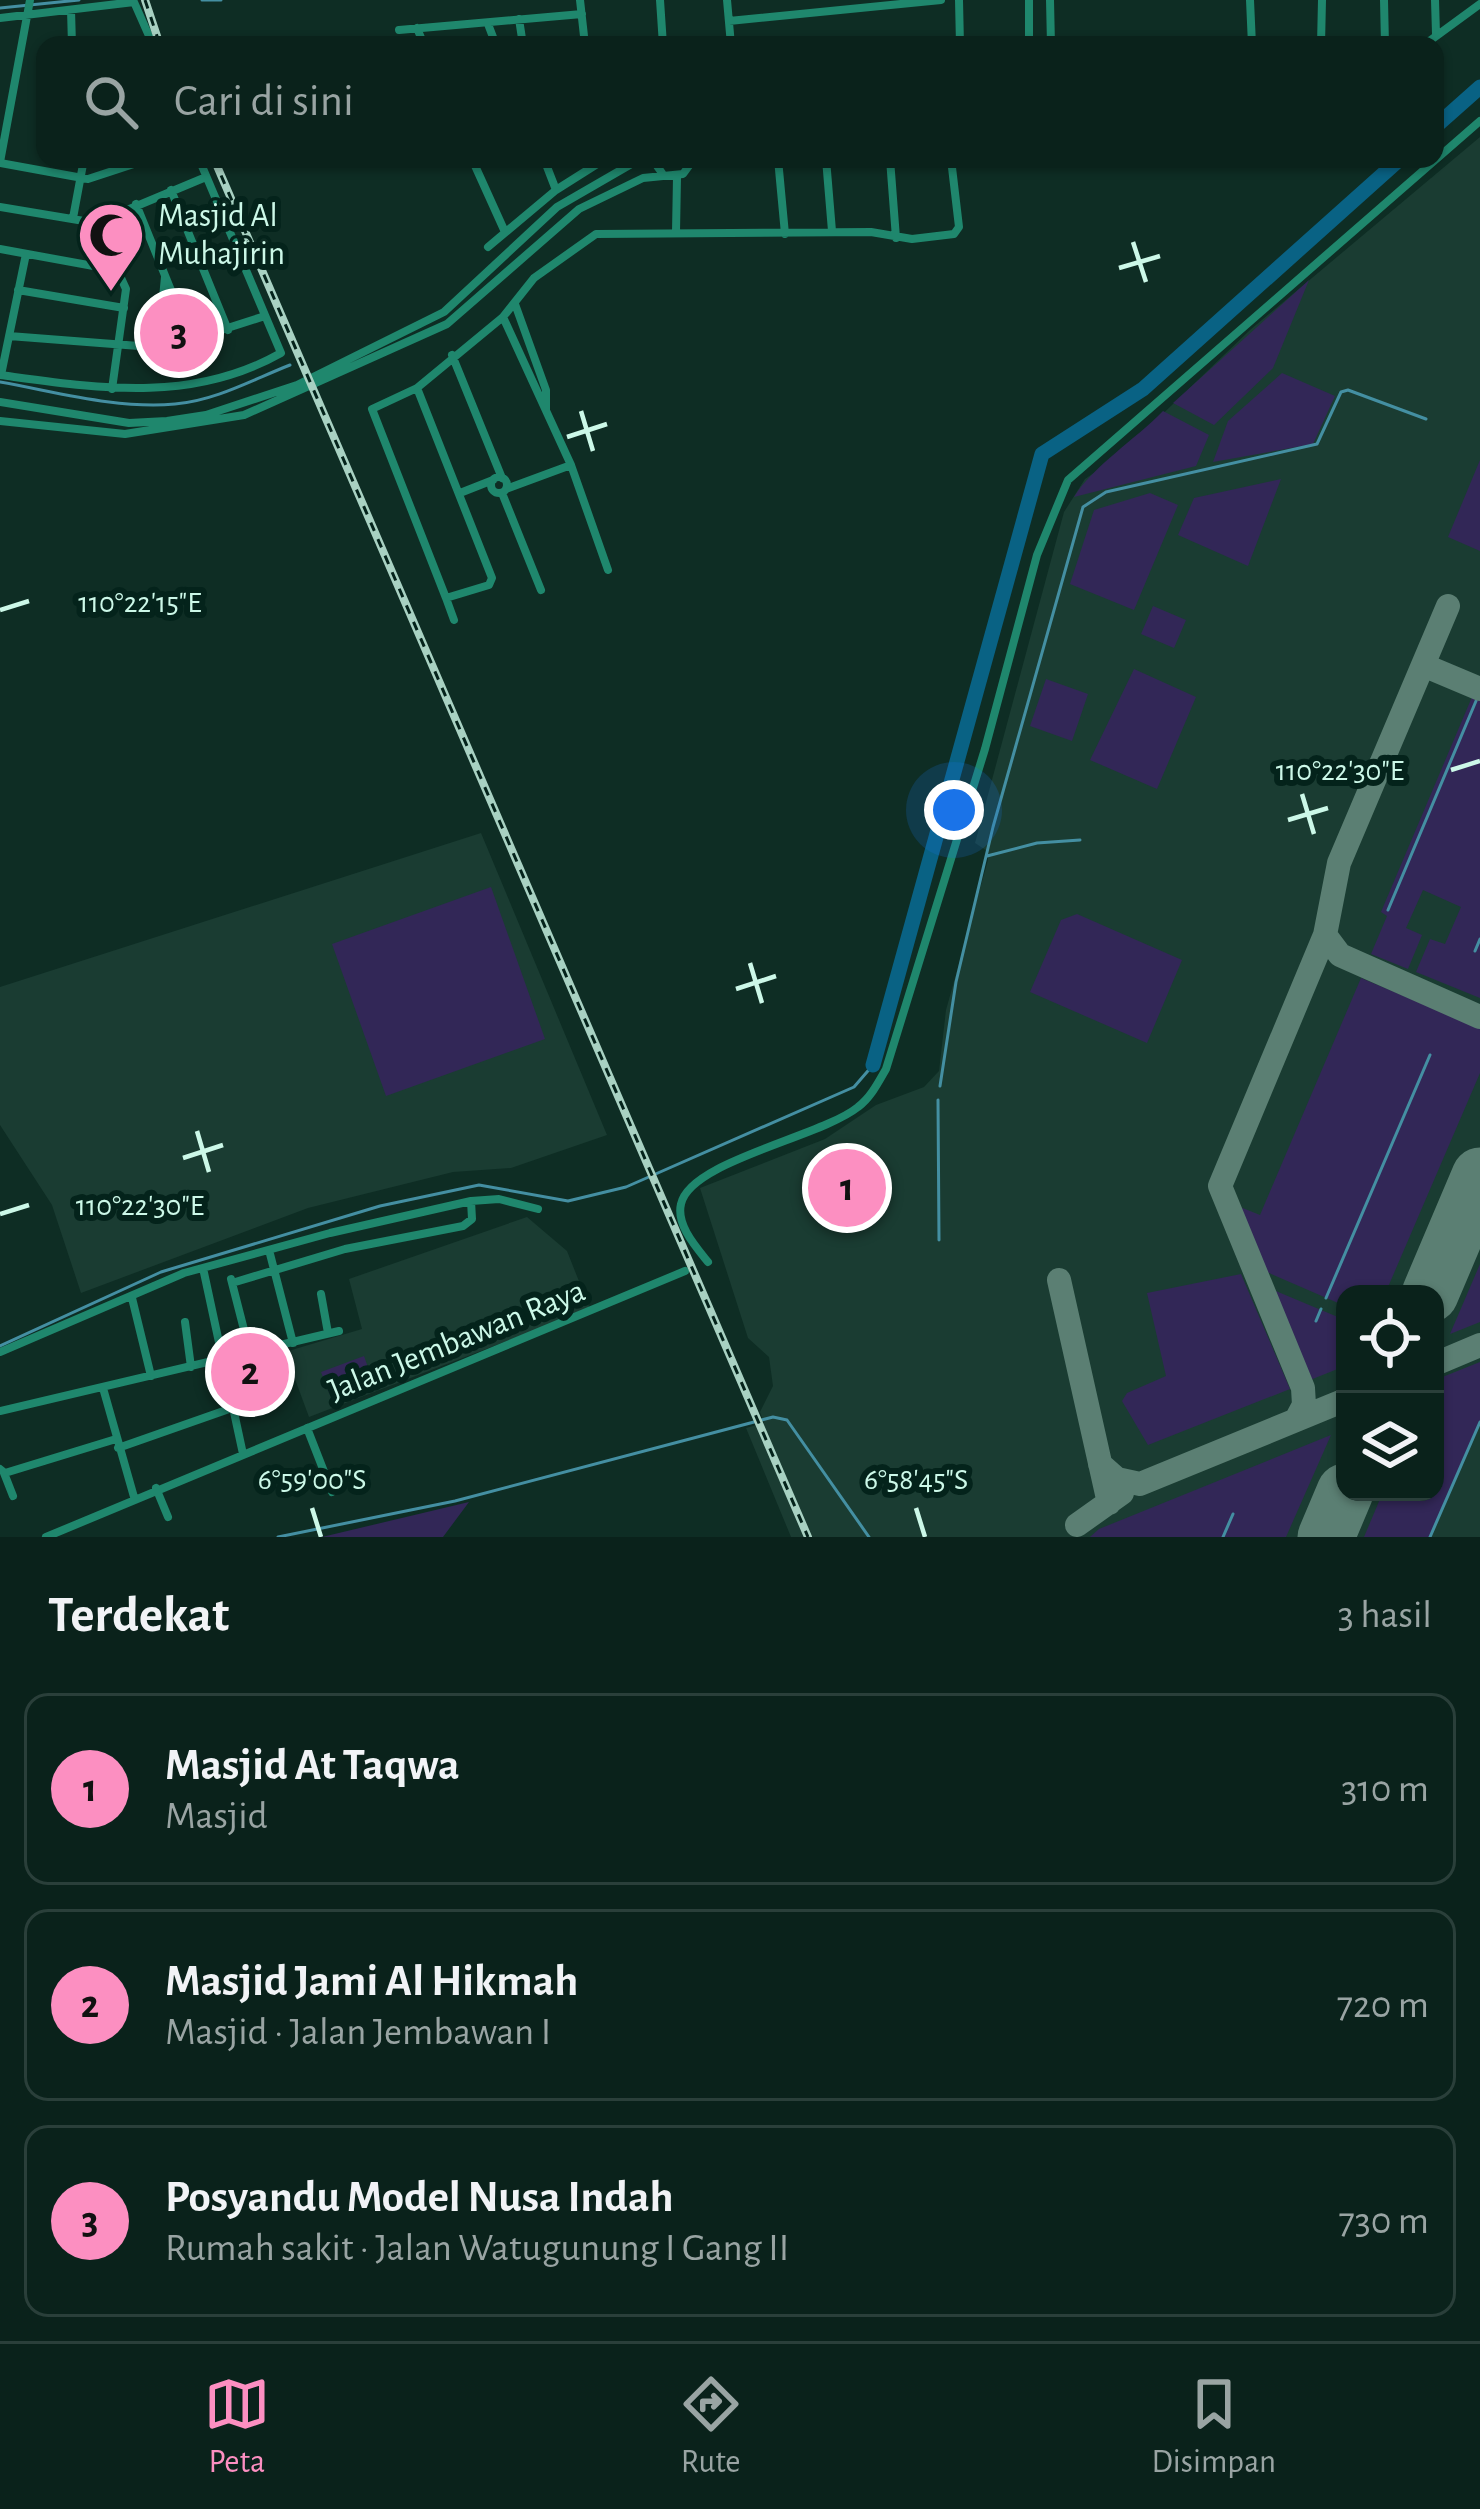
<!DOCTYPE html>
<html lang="id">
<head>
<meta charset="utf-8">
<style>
	body { margin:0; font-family:"Alegreya Sans",sans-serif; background:#132a24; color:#f1f3f6 }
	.controls { position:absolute; right:36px; bottom:36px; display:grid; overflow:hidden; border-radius:24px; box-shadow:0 3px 9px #0004 }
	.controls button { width:108px; height:108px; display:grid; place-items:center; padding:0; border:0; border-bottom:3px solid #2a3f3a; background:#0a221b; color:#f1f3f6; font:60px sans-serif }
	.you { position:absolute; left:954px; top:810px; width:42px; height:42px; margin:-30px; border:9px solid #fff; border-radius:50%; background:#1a73e8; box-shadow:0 0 0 18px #1a73e833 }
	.badge { display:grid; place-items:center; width:78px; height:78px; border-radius:50%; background:#fc8fc1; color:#111; font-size:39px; font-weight:700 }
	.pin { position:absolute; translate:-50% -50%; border:6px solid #fff; box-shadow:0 3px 12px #0006 }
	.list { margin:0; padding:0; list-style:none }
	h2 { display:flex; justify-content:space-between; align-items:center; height:156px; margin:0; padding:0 48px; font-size:51px }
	h2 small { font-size:39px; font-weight:400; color:#99a4a3 }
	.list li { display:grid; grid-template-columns:78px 1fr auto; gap:36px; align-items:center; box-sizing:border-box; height:192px; margin:0 24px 24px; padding:0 24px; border:3px solid #2a3f3a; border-radius:24px }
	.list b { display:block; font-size:45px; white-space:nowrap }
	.list p { margin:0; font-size:39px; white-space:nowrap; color:#99a4a3 }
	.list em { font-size:39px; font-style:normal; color:#99a4a3 }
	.icon { flex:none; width:66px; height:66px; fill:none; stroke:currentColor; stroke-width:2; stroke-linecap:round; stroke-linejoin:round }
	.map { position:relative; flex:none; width:1480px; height:1537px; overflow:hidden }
	.search { position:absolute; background:#0a221b; box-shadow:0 3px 9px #0004; left:36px; right:36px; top:36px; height:132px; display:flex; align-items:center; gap:30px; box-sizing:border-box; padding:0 42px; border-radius:24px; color:#99a4a3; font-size:45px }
	.sheet { height:804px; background:#0a221b }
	nav { display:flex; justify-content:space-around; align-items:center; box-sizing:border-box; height:168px; border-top:3px solid #2a3f3a; background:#0a221b; font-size:33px; color:#99a4a3 }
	nav a { display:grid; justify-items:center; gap:6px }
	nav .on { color:#fc8fc1 }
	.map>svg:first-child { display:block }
	.built { fill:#1a3c32; fill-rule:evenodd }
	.green { fill:#322757 }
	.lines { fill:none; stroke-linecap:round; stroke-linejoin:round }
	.stream { stroke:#448fa2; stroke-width:3 }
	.river { stroke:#096284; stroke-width:15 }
	.taxiway { stroke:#5b7f73; stroke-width:24 }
	.runway { stroke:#5b7f73; stroke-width:57 }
	.minor { stroke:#1f876d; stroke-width:8 }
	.rail-casing { stroke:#a8d1c2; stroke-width:8 }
	.rail { stroke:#04231b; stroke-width:3; stroke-dasharray:9; stroke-linecap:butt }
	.ticks { fill:none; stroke:#ccf8e8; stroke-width:4.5 }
	.labels { text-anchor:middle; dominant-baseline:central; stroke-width:12; stroke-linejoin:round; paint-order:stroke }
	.poi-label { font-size:33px; fill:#ccf8e8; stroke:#04231b; text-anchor:start }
	.street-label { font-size:33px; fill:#ccf8e8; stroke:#04231b }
	.ticks-label { font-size:30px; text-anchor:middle; fill:#ccf8e8; stroke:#04231b; stroke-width:12; stroke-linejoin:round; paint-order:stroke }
</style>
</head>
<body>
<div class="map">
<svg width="1480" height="1537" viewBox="0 0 1480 1537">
	<rect width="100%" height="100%" fill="#0e2d24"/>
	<path class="built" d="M1480,137V1537H791L746,1428L764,1423L760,1412L773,1386L769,1357L748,1338L700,1188L825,1139L876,1105L924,1087L939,1071L946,1010L988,860L987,851L975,843L1064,512L1085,479L1121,454L1250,330ZM1345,1294H1435V1492H1345Z
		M481,833L607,1135L511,1168L453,1172L308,1208L81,1293L52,1205L0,1125V987Z
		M527,1217L567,1251L590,1309L309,1417L285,1352L362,1329L349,1279Z"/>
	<path class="green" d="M1309,280L1273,368L1214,425L1173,403Z
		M1282,373L1335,396L1313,444L1213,462L1228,421Z
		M1163,411L1209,435L1196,466L1074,497C1093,466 1136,439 1163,411Z
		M1480,460V551L1448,537Z
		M1281,479L1248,566L1178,535L1194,498Z
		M1150,493L1178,505L1134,610L1070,584L1094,510Z
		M1153,606L1186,620L1174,648L1141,634Z
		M1134,669L1196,697L1157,789L1090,760Z
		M1046,679L1088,694L1072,741L1030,726Z
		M1472,697L1480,700V998L1416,972L1430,939L1445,944L1461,907L1423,890L1406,928L1422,935L1408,969L1371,954L1387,916L1381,912Z
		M491,887L545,1039L386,1096L332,944Z
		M1077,914L1182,960L1147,1043L1030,992L1061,920Z
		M1361,978L1480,1028V1073L1385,1294H1345V1306L1262,1270L1235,1205L1260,1215Z
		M1480,1264V1322L1450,1334Z
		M1241,1274L1290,1389L1148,1445L1122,1401L1127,1393L1166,1376L1147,1293Z
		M1271,1289L1345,1320V1366L1310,1380Z
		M364,1356L372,1379L330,1395L321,1372Z
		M1480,1362V1422L1430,1537H1364L1383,1492H1435V1380Z
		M1331,1435L1286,1537H1090L1099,1529Z
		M469,1502L443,1537H322Z"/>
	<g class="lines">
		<path class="stream" d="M202,0H221
			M0,8L79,0
			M0,382C57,392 116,409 175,404C215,401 254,379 290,365
			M987,856L1037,843L1080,840
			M1388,910L1476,701
			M1475,951L1480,939
			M940,1086L956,982L993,827L1083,507L1106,492L1317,444L1341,392L1348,390L1426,419
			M938,1100L939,1240
			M1326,1298L1430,1055
			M1316,1321L1321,1309
			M0,1346L161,1272L380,1206L479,1185L568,1201L626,1187L854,1087L873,1065
			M278,1537L455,1501L773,1417L787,1420L869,1537
			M1223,1537L1233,1514
			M1430,1537L1480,1422"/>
		<path class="river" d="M1435,127L1480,87
			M873,1065L1042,454L1143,389L1400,159"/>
		<path class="taxiway" d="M1423,665L1480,689
			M1325,935L1340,955L1480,1017
			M1059,1280L1109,1503
			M1435,1364L1480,1345
			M1296,1420L1304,1405L1303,1388L1220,1186L1325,935L1339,863L1448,606
			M1100,1464L1117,1479L1140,1484L1345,1400
			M1077,1525L1122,1493"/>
		<path class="runway" d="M1430,1294L1480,1176
			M1326,1537L1345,1492"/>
		<path class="minor" d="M580,0L585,45
			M660,0L663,45
			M727,0L731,45
			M959,0L960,45
			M1050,0L1051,45
			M1250,0L1252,45
			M1384,0L1385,45
			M1435,0L1436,34
			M71,10L72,45
			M0,18L134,2L153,45
			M519,19L523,45
			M729,21L941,0
			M488,24L496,45
			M417,28L424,45
			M399,30L582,14
			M116,45L152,41
			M1029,45V0
			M1321,45L1322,0
			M1424,45L1480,4
			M472,159L505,232
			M544,159L556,190
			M652,159L662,173
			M778,159L785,234
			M826,159L832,231
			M890,159L896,238
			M0,162L30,0
			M0,163L88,179L149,159
			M171,190L228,330
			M136,204L192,342
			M0,207L96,223L126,289L112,389
			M73,218L84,159
			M96,223L206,177
			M676,232L677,177
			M488,247L556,190L605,159
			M0,249L121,271
			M18,290L124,308
			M515,304L546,390V410
			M503,317L571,465L608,570
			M9,336L165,348L265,316
			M158,349L165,277
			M452,355L502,478
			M0,375C97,388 191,404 281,353L199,159
			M1,375L26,254
			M417,388L492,578L489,585L446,598L372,409L417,388L503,317L534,278L596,234L871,232L912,239L954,234L959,227L951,159
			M0,402L129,423L167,421L206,415L297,385L444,312L557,207L640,159
			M0,421L125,434L244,415L447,324L579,209L643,178L683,174L694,159
			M491 485a8 8 0 1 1 16 0a8 8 0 1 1-16 0Z
			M506,489L571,465
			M460,493L493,480
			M502,493L541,590
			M446,598L454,620
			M269,1250L293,1343
			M708,1262C696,1247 676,1225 681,1204C690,1161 821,1137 858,1107C871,1097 878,1083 886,1069L985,749L1037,555L1068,480L1480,121
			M203,1268L243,1454
			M231,1279L250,1353
			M232,1283L345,1249L463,1226L472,1219L471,1201
			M321,1294L328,1333
			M132,1298L151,1376
			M185,1322L191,1367
			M0,1352L184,1273L330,1233L471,1201L499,1199L538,1209
			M103,1388L134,1497
			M0,1411L339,1331
			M307,1428L332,1492
			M118,1448L232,1408
			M0,1469L5,1473L116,1439
			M4,1473L13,1496
			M156,1488L168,1517
			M46,1537L685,1271"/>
		<defs>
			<path id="rail" d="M145,0L160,45
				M214,159L808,1537"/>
		</defs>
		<use href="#rail" class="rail-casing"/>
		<use href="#rail" class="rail"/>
	</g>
	<path class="ticks" d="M1133,242L1146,282M1119,268L1160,256M581,411L593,451M567,437L607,424M0,610L29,601M1451,770L1480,761M1302,794L1314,834M1288,820L1328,808M750,963L762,1003M736,989L776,976M197,1131L209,1172M183,1158L223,1145M0,1214L29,1205M312,1508L321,1537M916,1508L925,1537"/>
	<defs>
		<symbol id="mosque-pin" viewBox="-11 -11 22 30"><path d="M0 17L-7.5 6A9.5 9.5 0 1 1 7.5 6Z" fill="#fc8fc1" stroke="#04231b"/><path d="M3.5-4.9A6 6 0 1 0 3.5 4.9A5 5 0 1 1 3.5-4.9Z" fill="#111"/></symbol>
	</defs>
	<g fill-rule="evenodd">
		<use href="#mosque-pin" x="73" y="197" width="76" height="104"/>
	</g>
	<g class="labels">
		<g class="poi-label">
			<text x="158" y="216">Masjid Al<tspan x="158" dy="38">Muhajirin</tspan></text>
		</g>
		<g class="street-label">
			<text transform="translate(457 1341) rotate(-22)">Jalan Jembawan Raya</text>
		</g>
	</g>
	<g class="ticks-label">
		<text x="140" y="612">110°22'15"E</text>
		<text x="1340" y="780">110°22'30"E</text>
		<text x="140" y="1215">110°22'30"E</text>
		<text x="312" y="1489">6°59'00"S</text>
		<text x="916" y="1489">6°58'45"S</text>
	</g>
</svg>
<div class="controls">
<button><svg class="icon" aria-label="locate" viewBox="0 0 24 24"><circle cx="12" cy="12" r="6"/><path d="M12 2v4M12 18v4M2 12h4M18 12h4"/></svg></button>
<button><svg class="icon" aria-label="layers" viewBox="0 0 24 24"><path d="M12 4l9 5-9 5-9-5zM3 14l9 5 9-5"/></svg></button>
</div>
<div class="you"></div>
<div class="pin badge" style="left:847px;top:1188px">1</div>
<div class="pin badge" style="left:250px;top:1372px">2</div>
<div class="pin badge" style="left:179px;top:333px">3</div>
<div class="search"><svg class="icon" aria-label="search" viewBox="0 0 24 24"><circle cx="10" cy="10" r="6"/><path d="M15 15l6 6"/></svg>Cari di sini</div>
</div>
<section class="sheet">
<h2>Terdekat<small>3 hasil</small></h2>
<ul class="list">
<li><span class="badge">1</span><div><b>Masjid At Taqwa</b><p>Masjid</p></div><em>310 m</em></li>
<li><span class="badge">2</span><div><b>Masjid Jami Al Hikmah</b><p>Masjid · Jalan Jembawan I</p></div><em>720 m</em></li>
<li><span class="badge">3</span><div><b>Posyandu Model Nusa Indah</b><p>Rumah sakit · Jalan Watugunung I Gang II</p></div><em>730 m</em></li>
</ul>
</section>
<nav>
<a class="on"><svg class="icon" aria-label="map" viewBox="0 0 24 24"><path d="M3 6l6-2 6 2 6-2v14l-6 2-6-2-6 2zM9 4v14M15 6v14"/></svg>Peta</a>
<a><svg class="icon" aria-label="directions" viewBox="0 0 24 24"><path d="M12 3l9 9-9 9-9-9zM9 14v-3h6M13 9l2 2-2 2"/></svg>Rute</a>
<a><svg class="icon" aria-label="saved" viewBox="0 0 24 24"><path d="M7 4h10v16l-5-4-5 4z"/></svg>Disimpan</a>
</nav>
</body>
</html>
